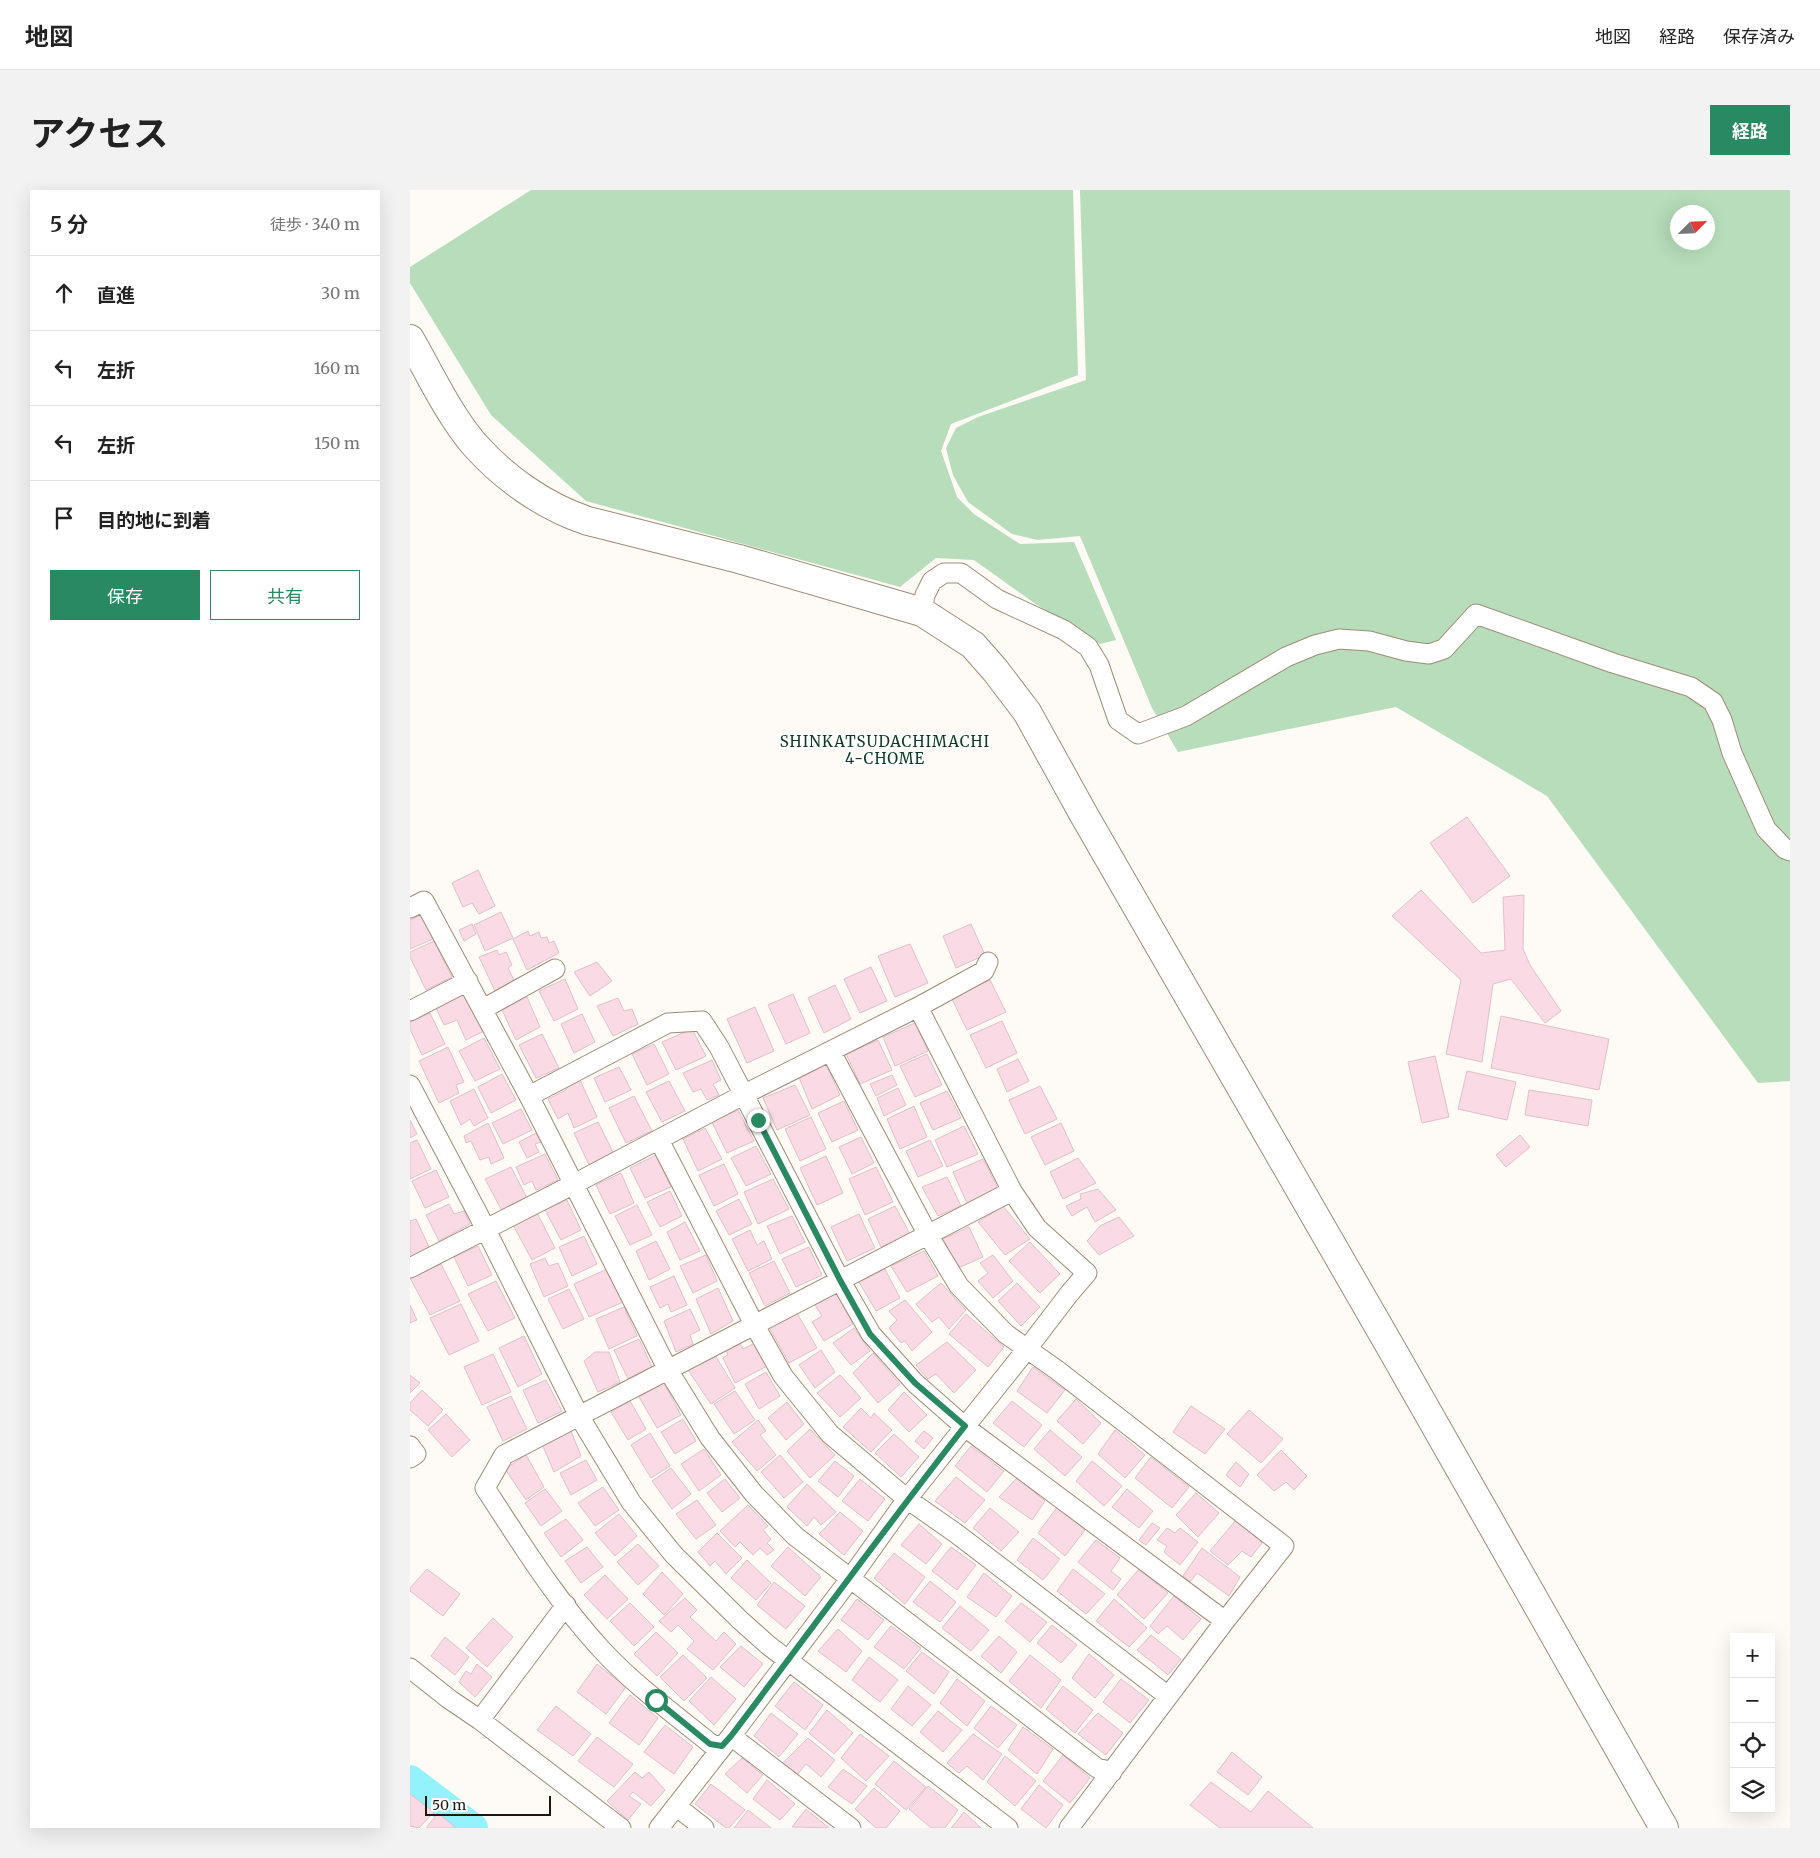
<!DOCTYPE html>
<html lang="ja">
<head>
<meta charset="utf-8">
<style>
	body { margin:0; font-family:Merriweather,"Noto Sans JP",serif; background:#f2f2f2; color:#222 }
	.controls { position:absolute; right:15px; bottom:15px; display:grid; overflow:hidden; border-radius:0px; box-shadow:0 5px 20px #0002 }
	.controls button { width:45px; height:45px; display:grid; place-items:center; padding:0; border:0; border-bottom:1px solid #e0e0e0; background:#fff; color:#222; font:25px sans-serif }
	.compass { position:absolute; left:1260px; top:15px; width:45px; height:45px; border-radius:50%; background:#fff; box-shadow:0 5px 20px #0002; rotate:66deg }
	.scale { position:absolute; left:15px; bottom:12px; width:126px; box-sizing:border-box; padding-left:5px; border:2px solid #1e180f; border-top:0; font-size:14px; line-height:18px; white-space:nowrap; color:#1e180f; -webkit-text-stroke:4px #fff; paint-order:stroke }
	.stop { position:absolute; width:15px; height:15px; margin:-11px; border:4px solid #298962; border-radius:50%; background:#fff }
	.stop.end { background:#298962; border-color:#fff; box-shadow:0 1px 5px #0008 }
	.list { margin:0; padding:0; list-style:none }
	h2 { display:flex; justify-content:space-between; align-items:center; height:65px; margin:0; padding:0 20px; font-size:21px }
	h2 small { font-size:16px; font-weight:400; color:#767676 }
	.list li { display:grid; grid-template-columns:32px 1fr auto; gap:15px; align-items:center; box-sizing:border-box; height:75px; padding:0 20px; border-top:1px solid #e0e0e0 }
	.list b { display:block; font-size:19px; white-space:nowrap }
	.list em { font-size:16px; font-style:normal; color:#767676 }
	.actions { display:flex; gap:10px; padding:15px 20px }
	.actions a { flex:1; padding:11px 0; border:1px solid #298962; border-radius:0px; text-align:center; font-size:18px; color:#298962 }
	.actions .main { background:#298962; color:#fff }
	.icon { flex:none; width:28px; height:28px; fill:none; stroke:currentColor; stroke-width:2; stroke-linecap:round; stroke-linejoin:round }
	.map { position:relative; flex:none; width:1380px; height:1638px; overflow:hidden; border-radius:0px }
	header { display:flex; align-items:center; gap:30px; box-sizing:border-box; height:70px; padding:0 25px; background:#fff; border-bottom:1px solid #e0e0e0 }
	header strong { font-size:24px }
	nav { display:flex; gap:28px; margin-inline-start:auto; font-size:18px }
	.intro { display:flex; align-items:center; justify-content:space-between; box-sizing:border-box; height:120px; padding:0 30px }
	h1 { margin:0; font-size:35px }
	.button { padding:12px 22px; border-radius:0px; background:#298962; color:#fff; font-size:18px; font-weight:700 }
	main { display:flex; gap:30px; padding:0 30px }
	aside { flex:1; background:#fff; border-radius:0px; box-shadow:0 5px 20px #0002 }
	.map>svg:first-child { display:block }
	.green { fill:#b7ddba; fill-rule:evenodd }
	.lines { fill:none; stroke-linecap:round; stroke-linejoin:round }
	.river { stroke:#94f2fc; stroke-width:30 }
	.building { fill:#fadbe5; stroke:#e0c0ca }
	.street-casing { stroke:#9e8c76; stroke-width:21 }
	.secondary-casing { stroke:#9e8c76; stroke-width:30 }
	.street { stroke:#fff; stroke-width:19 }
	.secondary { stroke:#fff; stroke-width:28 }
	.route { stroke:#298962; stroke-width:6 }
	.labels { text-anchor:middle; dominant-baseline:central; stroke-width:5; stroke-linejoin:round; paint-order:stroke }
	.neighbourhood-label { font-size:15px; letter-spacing:1px; fill:#0b3a27; stroke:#fff }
</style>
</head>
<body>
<header>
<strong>地図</strong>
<nav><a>地図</a><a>経路</a><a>保存済み</a></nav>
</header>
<div class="intro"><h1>アクセス</h1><a class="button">経路</a></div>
<main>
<aside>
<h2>5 分<small>徒歩 · 340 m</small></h2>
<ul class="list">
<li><svg class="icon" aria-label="ahead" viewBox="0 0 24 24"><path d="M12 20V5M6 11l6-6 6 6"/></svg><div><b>直進</b></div><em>30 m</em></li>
<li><svg class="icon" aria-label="left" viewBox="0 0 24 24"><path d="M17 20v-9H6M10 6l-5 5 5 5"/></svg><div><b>左折</b></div><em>160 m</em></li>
<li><svg class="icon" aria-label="left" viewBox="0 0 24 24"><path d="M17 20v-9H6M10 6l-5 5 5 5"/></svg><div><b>左折</b></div><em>150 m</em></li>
<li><svg class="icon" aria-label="arrive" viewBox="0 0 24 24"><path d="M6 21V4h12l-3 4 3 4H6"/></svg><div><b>目的地に到着</b></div></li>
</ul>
<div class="actions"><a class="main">保存</a><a>共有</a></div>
</aside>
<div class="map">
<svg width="1380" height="1638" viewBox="0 0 1380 1638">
	<rect width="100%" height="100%" fill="#fefaf5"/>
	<path class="green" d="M121,0H663L668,185L541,234L531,261L547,307L564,324L610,354L664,352L706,450L690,454L627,415L564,370L526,368L490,397L176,311L81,225L0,93V77Z
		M670,0H1380V891L1348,893L1137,606L986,517L768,562L742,518L670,346L628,350L602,344L558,312L543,285L536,258L546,238L568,227L676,190ZM1268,22H1298V52H1268Z"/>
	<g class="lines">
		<path class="river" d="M0,1590L63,1638"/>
	</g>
	<path class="building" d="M1057,627L1100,686L1063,713L1020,653Z
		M68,680L85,716L69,724L62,713L53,717L42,693Z
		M1011,700L1071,763L1095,760L1093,707L1114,705L1113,759L1120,775L1151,821L1135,833L1101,789L1083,794L1072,872L1036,864L1051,790L982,726Z
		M91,722L103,748L75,761L64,735Z
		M11,725L23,749L0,759V730Z
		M62,734L66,744L54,751L49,740Z
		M561,734L575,765L546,778L533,746Z
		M118,741L120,746L129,742L131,748L137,747L139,753L144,751L149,763L117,780L103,749Z
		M24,751L42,787L16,800L0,767V762Z
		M500,754L518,793L485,807L468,766Z
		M87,760L89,765L96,762L102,775L98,778L104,790L85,801L69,767Z
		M187,772L202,791L180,806L164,782Z
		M461,777L477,811L450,823L434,789Z
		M155,789L168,819L144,831L129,801Z
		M580,790L596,822L557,840L541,807Z
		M425,795L441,829L414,843L398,808Z
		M55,804L74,841L56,850L47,830L34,835L26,818Z
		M383,804L400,843L376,854L358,815Z
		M117,807L130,837L106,850L92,820Z
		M208,808L214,821L222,819L228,834L203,846L187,816Z
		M345,817L364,861L337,873L317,829Z
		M20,823L35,854L12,865L0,839V832Z
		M172,824L185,852L164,863L151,834Z
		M1091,826L1199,849L1189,900L1081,878Z
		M592,831L607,863L576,878L560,845Z
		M505,833L518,861L485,876L473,847Z
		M282,839L296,866L266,880L252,852Z
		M132,844L149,878L126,888L109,855Z
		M74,848L90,879L65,891L49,861Z
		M468,850L482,880L450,894L436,864Z
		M244,854L259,884L237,895L222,864Z
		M38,857L54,892L46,895L49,903L29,913L9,871Z
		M517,864L532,895L505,907L490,876Z
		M1025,866L1039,927L1012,933L998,872Z
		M608,869L619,891L597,902L587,879Z
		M302,870L311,890L303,894L309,905L297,910L291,899L283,902L273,883Z
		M415,872L430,905L402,919L388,885Z
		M209,877L221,900L195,912L184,888Z
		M1057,881L1106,892L1097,930L1048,919Z
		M92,884L106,910L81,923L68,897Z
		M482,885L487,895L466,906L460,894Z
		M170,890L187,927L164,938L158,923L148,929L138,909L156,900V896Z
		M259,891L275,921L252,932L236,902Z
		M385,895L400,925L367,940L353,908Z
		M630,896L647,929L615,944L599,910Z
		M488,898L496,915L474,926L467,908Z
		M64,899L78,928L64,936L60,929L51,935L40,911Z
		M1119,900L1182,910L1178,936L1115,925Z
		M537,901L551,928L523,940L510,913Z
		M224,906L242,941L216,953L199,918Z
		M434,911L448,940L422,952L408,923Z
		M504,916L517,947L490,959L477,929Z
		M111,919L122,940L93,954L82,933Z
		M328,920L344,951L317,963L302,932Z
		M401,927L416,959L390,971L375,939Z
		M0,930L7,944L0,948Z
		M188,932L203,962L179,975L164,943Z
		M78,933L94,968L81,974L79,967L70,970L61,951L56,953L54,946Z
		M651,933L664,961L635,975L621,947Z
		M554,936L568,964L537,977L525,950Z
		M295,938L312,969L288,981L273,949Z
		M126,943L131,952L125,954L129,962L117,968L109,952Z
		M1110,945L1120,957L1096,977L1086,965Z
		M451,947L464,973L442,984L429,957Z
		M7,950L21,979L0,989V953Z
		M520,950L533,976L508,987L496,961Z
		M346,956L361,984L336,996L321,968Z
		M135,964L148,990L126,1000L122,991L114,995L106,977Z
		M246,965L261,997L235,1008L220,978Z
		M416,966L433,1003L407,1015L390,978Z
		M668,968L686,993L653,1009L640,982Z
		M573,969L588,999L557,1013L543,982Z
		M314,974L328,1004L304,1016L289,985Z
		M101,977L117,1008L92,1021L75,989Z
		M466,977L483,1012L455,1025L439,989Z
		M26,980L39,1007L15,1018L2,991Z
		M211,983L224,1013L200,1024L186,995Z
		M537,987L551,1016L528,1026L512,997Z
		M363,989L379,1019L348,1034L334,1002Z
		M688,999L706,1020L685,1032L677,1017L662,1026L656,1016L671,1009L670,1004Z
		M260,1001L272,1026L250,1037L237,1012Z
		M329,1009L342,1034L319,1045L306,1021Z
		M157,1010L171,1040L151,1050L135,1020Z
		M39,1014L44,1024L54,1021L60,1034L29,1051L16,1025Z
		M227,1015L242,1045L220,1055L205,1026Z
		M485,1016L500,1044L471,1057L458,1029Z
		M593,1016L620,1049L595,1065L568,1032Z
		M126,1021L145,1058L122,1070L102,1033Z
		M449,1024L465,1058L437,1071L421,1037Z
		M382,1026L395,1052L370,1064L357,1036Z
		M709,1027L724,1046L689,1065L677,1051L690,1036Z
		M6,1029L20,1059L0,1069V1031Z
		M275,1032L290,1061L270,1070L257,1042Z
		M559,1037L573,1067L548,1078L533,1049Z
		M340,1040L347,1055L354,1051L362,1069L338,1081L322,1049Z
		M174,1046L187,1074L162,1086L149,1057Z
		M246,1051L260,1079L239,1090L226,1061Z
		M620,1052L650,1084L630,1103L599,1071Z
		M68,1056L82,1085L58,1096L44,1067Z
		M399,1057L412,1085L386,1097L372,1069Z
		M514,1061L528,1086L497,1102L481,1076Z
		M296,1065L307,1091L283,1103L270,1076Z
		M583,1065L603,1091L583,1108L568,1091L578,1083L570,1073Z
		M135,1068L139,1076L148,1073L158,1096L134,1107L120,1074Z
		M364,1071L380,1103L355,1116L339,1083Z
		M31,1074L50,1111L20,1125L0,1088Z
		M197,1079L213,1112L179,1127L164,1094Z
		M475,1079L490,1108L466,1121L449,1092Z
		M264,1086L277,1115L261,1122L258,1114L250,1118L240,1097Z
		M86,1091L105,1128L78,1141L58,1104Z
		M531,1093L556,1120L539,1139L529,1127L522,1132L506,1114Z
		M607,1093L630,1117L611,1136L588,1111Z
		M308,1098L323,1131L301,1144L286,1109Z
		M159,1099L174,1129L153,1139L138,1109Z
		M426,1103L443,1134L414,1151L402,1132L412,1126L405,1115Z
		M495,1110L522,1142L502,1161L495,1151L491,1153L479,1138L487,1130L479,1121Z
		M51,1114L69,1151L39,1165L20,1128Z
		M0,1115L7,1130L0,1133Z
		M214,1117L227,1146L199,1159L186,1129Z
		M280,1119L290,1140L280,1145L283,1154L266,1162L254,1131Z
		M387,1123L407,1158L379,1173L359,1137Z
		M556,1124L594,1157L578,1177L539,1144Z
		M444,1138L460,1161L441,1175L423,1153Z
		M114,1146L132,1184L108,1197L89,1158Z
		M229,1149L242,1177L218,1189L204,1160Z
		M329,1151L333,1159L345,1153L357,1176L325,1193L313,1168L318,1165L315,1158Z
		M537,1152L566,1180L544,1203L526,1184L518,1189L506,1175Z
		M411,1160L425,1182L405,1198L389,1175Z
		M185,1162H199L210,1192L188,1202L174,1171Z
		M463,1163L490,1194L468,1213L443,1183Z
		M83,1164L101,1202L72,1215L54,1177Z
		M305,1165L325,1198L301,1214L278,1180Z
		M623,1177L655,1200L637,1223L607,1201Z
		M356,1182L370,1206L349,1219L335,1194Z
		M0,1185L10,1193L0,1203Z
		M430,1185L451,1208L430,1227L407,1203Z
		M136,1190L152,1221L128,1233L113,1200Z
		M254,1193L271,1225L247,1238L229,1207Z
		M12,1200L33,1220L18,1236L0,1220V1213Z
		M325,1201L345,1230L324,1244L304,1214Z
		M494,1202L517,1225L499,1242L478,1220Z
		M101,1206L117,1239L93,1251L77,1217Z
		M666,1209L691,1233L673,1254L647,1231Z
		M220,1211L236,1239L218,1250L201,1222Z
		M602,1211L632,1235L614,1257L583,1233Z
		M377,1212L394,1234L376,1250L358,1228Z
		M781,1216L815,1239L795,1264L763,1242Z
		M451,1218L461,1228L464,1223L482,1240L461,1262L433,1237Z
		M839,1220L873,1249L851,1273L817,1244Z
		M36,1224L60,1250L42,1267L18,1240Z
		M273,1229L286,1251L265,1264L251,1242Z
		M348,1230L356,1241L350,1245L366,1265L347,1281L322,1252Z
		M400,1239L425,1265L400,1288L377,1261Z
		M640,1240L672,1267L655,1286L624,1259Z
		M705,1240L735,1265L715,1288L688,1264Z
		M161,1241L171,1266L144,1282L132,1254Z
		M514,1241L523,1248L514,1259L505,1251Z
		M240,1243L260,1276L241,1288L221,1255Z
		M484,1244L509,1267L491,1287L465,1263Z
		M561,1256L594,1281L577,1302L545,1276Z
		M294,1259L311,1285L289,1301L271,1274Z
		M871,1260L897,1286L884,1300L876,1292L864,1301L847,1285Z
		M116,1265L134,1297L116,1310L95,1279Z
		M370,1265L393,1292L374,1308L351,1282Z
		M741,1267L779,1297L762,1318L725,1288Z
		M176,1270L187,1290L161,1305L150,1283Z
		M425,1271L444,1286L428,1307L408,1291Z
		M682,1271L712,1296L694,1316L666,1291Z
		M826,1272L839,1284L830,1297L816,1285Z
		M261,1278L281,1304L262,1319L242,1291Z
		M546,1287L575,1310L555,1333L525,1311Z
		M607,1288L635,1311L622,1330L589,1307Z
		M315,1289L330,1308L312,1322L297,1303Z
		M450,1289L475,1309L458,1331L432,1311Z
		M397,1294L426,1322L411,1335L404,1327L397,1336L377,1317Z
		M193,1297L209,1320L185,1336L168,1313Z
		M135,1299L152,1321L131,1336L115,1313Z
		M717,1299L743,1321L729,1338L702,1317Z
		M786,1303L809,1323L788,1347L766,1325Z
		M287,1310L306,1335L286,1349L266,1324Z
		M338,1315L358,1336L353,1340L361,1349L357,1353L364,1360L357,1365L350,1358L343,1365L330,1352L325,1357L310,1341Z
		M648,1316L675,1340L655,1366L628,1343Z
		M580,1318L609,1342L591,1361L563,1338Z
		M430,1322L453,1341L434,1365L409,1344Z
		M209,1324L227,1346L205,1366L185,1343Z
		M156,1329L173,1350L151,1367L134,1343Z
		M826,1330L852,1353L841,1367L832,1361L818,1375L800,1361Z
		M742,1333L750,1338L736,1355L729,1350Z
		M509,1334L532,1354L516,1374L491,1355Z
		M757,1338L765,1343L770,1338L788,1352L770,1375L754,1362L757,1356L747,1350Z
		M307,1343L332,1368L316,1384L305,1371L300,1376L288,1362Z
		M623,1348L650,1369L633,1390L607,1370Z
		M686,1350L710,1368L701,1381L711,1389L703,1400L668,1372Z
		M228,1354L249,1376L228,1395L207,1372Z
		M177,1357L193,1377L171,1393L155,1371Z
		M378,1357L411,1387L395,1406L361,1376Z
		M541,1357L566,1375L547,1400L522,1381Z
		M792,1358L830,1387L819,1406L787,1383L780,1392L773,1386Z
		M484,1363L515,1387L495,1414L464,1388Z
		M337,1370L361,1393L346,1410L321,1388Z
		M17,1379L50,1404L33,1426L0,1401V1398Z
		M663,1379L695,1404L676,1424L647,1401Z
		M729,1379L758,1403L734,1429L707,1405Z
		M252,1382L273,1404L254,1425L233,1404Z
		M574,1383L602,1406L586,1427L557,1407Z
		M195,1385L218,1409L197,1429L174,1405Z
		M520,1391L546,1412L530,1432L503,1412Z
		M364,1392L395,1416L376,1439L347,1415Z
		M764,1406L791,1429L773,1450L757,1436L748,1444L740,1436Z
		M275,1408L287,1420L280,1427L306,1451L314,1442L326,1454L303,1480L277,1459L284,1451L268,1435L261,1442L249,1431Z
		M447,1409L474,1430L458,1450L431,1430Z
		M704,1409L737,1438L719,1457L686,1431Z
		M220,1413L244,1437L224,1456L200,1431Z
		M611,1413L637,1432L620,1452L595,1431Z
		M550,1416L579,1440L561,1461L532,1438Z
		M83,1428L103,1447L77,1477L56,1458Z
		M642,1435L667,1455L651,1473L627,1453Z
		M481,1436L511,1458L494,1479L464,1457Z
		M428,1439L452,1461L436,1482L408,1461Z
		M246,1442L268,1463L247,1486L224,1464Z
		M741,1445L771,1469L758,1485L727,1460Z
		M589,1446L607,1462L591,1483L571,1466Z
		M35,1447L59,1467L45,1485L21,1466Z
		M331,1456L353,1474L334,1497L310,1477Z
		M512,1462L539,1482L524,1504L496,1481Z
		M679,1464L704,1485L685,1508L662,1488Z
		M273,1465L297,1488L274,1511L250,1487Z
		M620,1465L651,1490L631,1518L599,1491Z
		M459,1467L488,1490L470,1512L442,1490Z
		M67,1474L82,1487L65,1507L49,1492L56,1481L61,1484Z
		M187,1474L216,1497L196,1524L167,1502Z
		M301,1487L326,1509L304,1535L279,1511Z
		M547,1489L575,1511L557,1536L530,1513Z
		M711,1489L739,1510L720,1533L693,1512Z
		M384,1492L413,1515L395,1540L365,1516Z
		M498,1496L521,1515L502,1536L481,1519Z
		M653,1496L683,1520L665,1543L636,1519Z
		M220,1505L248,1528L229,1555L199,1533Z
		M146,1516L181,1544L163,1566L127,1540Z
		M581,1516L607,1535L588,1558L564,1538Z
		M417,1520L443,1543L424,1564L399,1543Z
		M528,1521L552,1540L533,1562L510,1542Z
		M361,1523L388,1544L369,1567L344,1546Z
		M688,1523L713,1543L696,1565L668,1544Z
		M255,1535L283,1557L264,1584L234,1562Z
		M613,1537L643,1559L627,1584L598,1560Z
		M450,1544L479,1566L456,1591L431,1568Z
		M563,1544L592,1564L573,1590L557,1576L549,1583L537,1573Z
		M187,1547L223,1574L204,1597L168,1571Z
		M398,1548L425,1570L411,1587L396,1574L387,1585L373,1573Z
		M822,1562L852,1587L838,1605L807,1582Z
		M653,1565L680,1588L660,1613L633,1591Z
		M595,1566L626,1591L605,1616L577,1592Z
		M332,1568L353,1585L337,1603L315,1584Z
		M484,1571L516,1597L496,1620L465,1594Z
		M433,1579L457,1596L442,1614L418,1597Z
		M225,1582L232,1588L239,1582L255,1600L241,1616L223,1602L219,1606L231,1614L218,1630L197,1611Z
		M357,1590L385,1614L370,1630L343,1609Z
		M801,1592L841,1622L858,1601L903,1638H810L780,1615Z
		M301,1594L335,1620L319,1638H316L285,1614Z
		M629,1595L653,1615L636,1638L611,1619Z
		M518,1596L548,1620L535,1638H521L499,1619Z
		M464,1598L490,1621L476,1638H466L445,1619Z
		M0,1604L24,1622L9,1638L0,1636Z
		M396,1619L419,1638L382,1637Z
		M338,1620L361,1638H324Z
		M554,1622L571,1638H541Z
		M28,1623L46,1638H16Z"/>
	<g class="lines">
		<defs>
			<path id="street" d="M512,422L515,405L522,391L534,383H551L587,409L654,440L678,457L689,475L708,530L728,544L776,526L876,467L905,455L929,449L959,451L996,461L1019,464L1034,459L1066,424L1203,473L1281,497L1303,512L1312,530L1322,563L1356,639L1375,659L1380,661
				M0,718L14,711L119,906L258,1180L300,1248L344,1304L385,1346L687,1578L702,1582
				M508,817L574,781L578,772
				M73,819L145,779
				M0,821L58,791
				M421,862L518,1045L549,1096L596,1144L647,1180L874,1356L815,1431L659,1638
				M0,895L68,1024L169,1226L221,1312L264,1365L330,1430L358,1455L598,1638
				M119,906L258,833L292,831L309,857L430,1090L461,1144L505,1193L555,1237L815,1431
				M249,950L345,1136L373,1186L420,1244L497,1309L547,1344L758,1506
				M0,1078L164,994L333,905L508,817L602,1001L627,1038L677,1083L659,1104L617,1159L497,1309L440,1389L321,1546
				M0,1256L6,1264L0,1268
				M0,1478L39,1509L70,1530L211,1638
				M70,1530L156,1415
				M312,1556L301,1554C264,1524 223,1494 191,1459C146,1410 111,1353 75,1298L94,1265L602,1001
				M266,1616L294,1638
				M249,1638L321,1546L441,1638"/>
			<path id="secondary" d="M0,149C19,182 39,225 64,254C94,288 135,317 178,331L329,369L512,422L563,455L585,480L617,522L674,625L984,1163L1254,1638"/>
		</defs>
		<use href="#street" class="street-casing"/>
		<use href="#secondary" class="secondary-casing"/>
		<use href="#street" class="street"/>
		<use href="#secondary" class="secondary"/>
	</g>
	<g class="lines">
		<path class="route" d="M246,1510L300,1554L312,1556L321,1546C399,1443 475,1338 555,1236L505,1193L460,1144L430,1090L348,930"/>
	</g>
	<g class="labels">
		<g class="neighbourhood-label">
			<text x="475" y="551">SHINKATSUDACHIMACHI<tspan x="475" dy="17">4-CHOME</tspan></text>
		</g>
	</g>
</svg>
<div class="controls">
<button>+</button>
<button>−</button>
<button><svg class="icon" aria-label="locate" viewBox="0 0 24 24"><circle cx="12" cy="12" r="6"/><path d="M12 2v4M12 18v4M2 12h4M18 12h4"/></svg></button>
<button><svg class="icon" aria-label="layers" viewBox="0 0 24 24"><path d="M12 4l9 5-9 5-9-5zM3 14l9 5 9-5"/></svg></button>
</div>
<svg class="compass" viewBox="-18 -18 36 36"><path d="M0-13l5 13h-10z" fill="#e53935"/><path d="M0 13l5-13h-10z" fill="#767676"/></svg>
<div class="scale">50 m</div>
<div class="stop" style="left:246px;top:1510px"></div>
<div class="stop end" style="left:348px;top:930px"></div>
</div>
</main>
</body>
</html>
